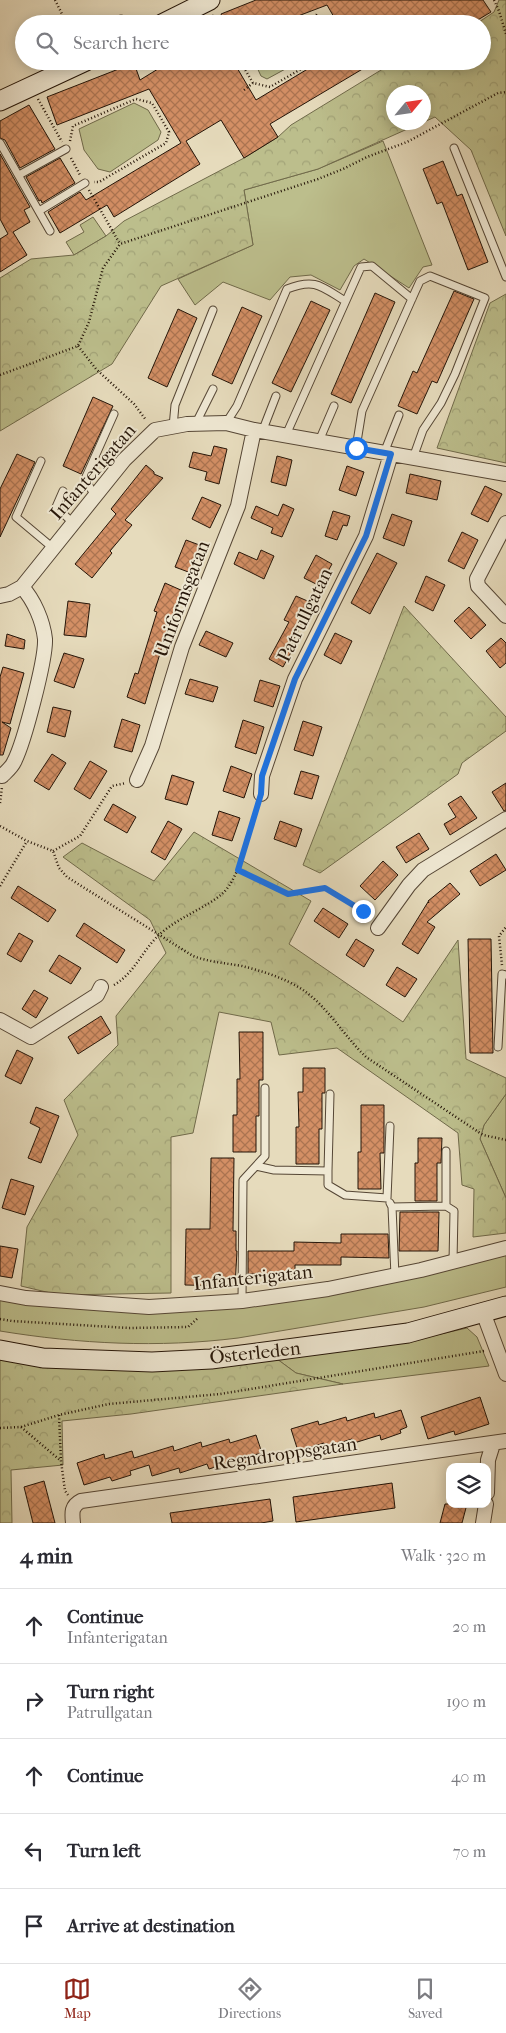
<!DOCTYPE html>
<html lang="en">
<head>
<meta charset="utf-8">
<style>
	body { margin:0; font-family:"IM FELL French Canon",serif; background:#f2f2f3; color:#2b2b33 }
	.controls { position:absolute; right:15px; bottom:15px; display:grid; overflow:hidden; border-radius:10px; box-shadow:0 2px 12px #0003 }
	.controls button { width:45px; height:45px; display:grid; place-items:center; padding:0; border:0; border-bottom:1px solid #e1e1e2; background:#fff; color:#2b2b33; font:25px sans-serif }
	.compass { position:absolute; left:386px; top:85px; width:45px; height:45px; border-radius:50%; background:#fff; box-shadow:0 2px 12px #0003; rotate:61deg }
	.stop { position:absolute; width:15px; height:15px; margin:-11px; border:4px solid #1a73e8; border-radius:50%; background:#fff }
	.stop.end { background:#1a73e8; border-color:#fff; box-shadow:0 1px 5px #0008 }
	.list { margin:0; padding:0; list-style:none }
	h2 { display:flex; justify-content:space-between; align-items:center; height:65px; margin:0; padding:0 20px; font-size:21px }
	h2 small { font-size:16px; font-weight:400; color:#7c7c81 }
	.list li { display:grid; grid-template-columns:32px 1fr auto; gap:15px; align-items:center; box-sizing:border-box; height:75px; padding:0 20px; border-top:1px solid #e1e1e2 }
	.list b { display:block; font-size:19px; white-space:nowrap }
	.list p { margin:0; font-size:16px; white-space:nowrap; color:#7c7c81 }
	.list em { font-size:16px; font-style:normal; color:#7c7c81 }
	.icon { flex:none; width:28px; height:28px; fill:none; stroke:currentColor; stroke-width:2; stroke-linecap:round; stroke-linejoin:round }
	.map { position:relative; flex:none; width:506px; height:1523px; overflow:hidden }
	.search { position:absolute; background:#fff; box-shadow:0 2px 12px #0003; left:15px; right:15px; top:15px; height:55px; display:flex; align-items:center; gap:12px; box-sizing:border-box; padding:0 18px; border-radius:28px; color:#7c7c81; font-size:19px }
	.sheet { height:440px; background:#fff }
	nav { display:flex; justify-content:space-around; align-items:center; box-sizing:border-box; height:70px; border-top:1px solid #e1e1e2; background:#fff; font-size:14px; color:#7c7c81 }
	nav a { display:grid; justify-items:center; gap:2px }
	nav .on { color:#8f2418 }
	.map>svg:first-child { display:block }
	.green { fill:#bcbe8c; stroke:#706a4a }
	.forest { fill:url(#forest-crowns); stroke:#706a4a }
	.building { fill:url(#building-cross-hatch); stroke:#251508 }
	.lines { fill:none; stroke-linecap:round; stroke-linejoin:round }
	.lane-casing { stroke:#554635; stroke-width:9 }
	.street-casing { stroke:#554635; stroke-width:16 }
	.secondary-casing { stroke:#251508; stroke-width:21 }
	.path { stroke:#251508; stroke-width:2.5; stroke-dasharray:1 2.5; stroke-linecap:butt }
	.lane { stroke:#efe8d3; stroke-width:7 }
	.street { stroke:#efe8d3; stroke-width:14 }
	.secondary { stroke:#efe8d3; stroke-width:19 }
	.route { stroke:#1a73e8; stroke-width:6 }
	.labels { text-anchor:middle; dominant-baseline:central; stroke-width:4; stroke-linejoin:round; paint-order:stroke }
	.street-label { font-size:19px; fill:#251508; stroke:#efe8d3 }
</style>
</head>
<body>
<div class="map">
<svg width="506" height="1523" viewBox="0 0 506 1523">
	<defs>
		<pattern id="forest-crowns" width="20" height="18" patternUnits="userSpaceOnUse" patternTransform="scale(1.25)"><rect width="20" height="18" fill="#bcbe8c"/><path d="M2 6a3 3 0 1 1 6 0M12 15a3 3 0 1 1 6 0" fill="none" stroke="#a1a277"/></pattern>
		<pattern id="building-cross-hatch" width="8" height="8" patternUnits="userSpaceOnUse" patternTransform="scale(1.25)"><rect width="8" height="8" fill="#d38f65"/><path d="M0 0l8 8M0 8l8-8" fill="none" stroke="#ab7451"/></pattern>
	</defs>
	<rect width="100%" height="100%" fill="#e6dbbc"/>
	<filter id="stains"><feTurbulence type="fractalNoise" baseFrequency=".004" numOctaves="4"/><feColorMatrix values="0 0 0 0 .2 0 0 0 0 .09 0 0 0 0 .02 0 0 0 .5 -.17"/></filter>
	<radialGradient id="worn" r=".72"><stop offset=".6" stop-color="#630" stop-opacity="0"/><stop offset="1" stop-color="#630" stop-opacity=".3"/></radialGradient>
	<path class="green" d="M254,61H300L267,79L261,76Z
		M134,103L148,110L161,132L158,140L110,172L98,169L84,150L79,129Z
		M383,141L432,265L423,267L409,288L364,259L354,266L340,290L311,275L290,277L270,300L223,282L195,305L178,279L253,245L244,190L318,169Z
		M93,217L106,236L74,255L66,242L84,232L80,225Z
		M506,1094V1198L480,1139L484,1125Z
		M506,1255V1287L424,1307L238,1338C158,1348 80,1344 0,1331V1297L160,1310Z
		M467,1328L477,1337L489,1366L343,1384L296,1373L277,1359L344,1351L423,1338Z"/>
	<path class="forest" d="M499,0H506V236L471,150L435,117L424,122V92H394V122H423L318,169L244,190L253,245L161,286L112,364L0,431V278L31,259L74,255L106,236L124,221L244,158L278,137L291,125L386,67L413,66L419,61H482V24H476L494,12Z
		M506,294V463L437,448L490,303Z
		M404,606L506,717V731L462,763L458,774L320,873L303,865Z
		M194,832L311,901L289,944L403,1022L458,940L466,1059L506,1078V1094L484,1125L480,1139L506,1198V1233L473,1237L474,1189L462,1185L458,1133L337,1048L279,1055L271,1022L219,1012L193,1133L171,1137V1293L59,1295L21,1286L27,1227L78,1135L64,1100L118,1045L116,1016L166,953L150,920L63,857L82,843L154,881Z
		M0,1359H277L296,1373L343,1384L131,1414L62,1421L63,1465L11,1470L12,1523H0Z"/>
	<path class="building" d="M256,0H483L491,12L471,24H338L327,5L277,24H225L221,14Z
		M171,61H233L256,100L321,61H376L270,124L278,137L244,158L221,120L186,141L200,164L114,217L107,205L60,233L48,212L80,192L86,200L181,143L149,89L57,125L47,97L134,63L140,80Z
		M29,105L55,149L20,168L5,140L0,138V121Z
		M0,154L30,207L24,210L30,222L13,232L27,255L0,272V239L8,234L0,219Z
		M60,158L75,183L42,203L41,200L39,201L26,177Z
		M443,161L457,196L462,194L488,262L468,270L442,202L437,204L423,169Z
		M454,291L474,299L437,383L432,381L417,414L398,406L413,371L417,373Z
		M375,293L395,302L351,403L331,394Z
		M311,301L330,310L291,392L272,383Z
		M242,307L262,316L232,384L212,375Z
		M178,309L197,318L167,387L148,378Z
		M93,397L113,406L81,474L63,466Z
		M214,446L227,449L219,484L205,480L207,472L189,467L193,452L211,456Z
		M17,454L35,462L0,537V489Z
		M277,456L292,460L286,486L271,482Z
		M146,465L154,472V474L163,478L125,520L132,525L110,551L112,553L92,578L75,564L116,514L111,509Z
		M347,466L364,472L356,496L339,490Z
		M410,474L441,481L437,500L406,493Z
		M485,486L502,494L488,522L471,514Z
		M202,497L221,505L210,528L192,519Z
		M283,504L294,509L282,537L271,533L273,528L251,518L256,506L278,516Z
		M333,511L350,516L347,526L343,525L337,540L325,536Z
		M392,514L412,521L404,546L383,538Z
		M462,532L478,540L464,569L448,561Z
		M186,540L202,546L191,573L175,567Z
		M261,550L274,556L264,579L234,564L239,552L257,560Z
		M377,553L397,563L370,614L351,603Z
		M316,555L332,564L320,586L304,578Z
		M426,576L445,585L433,611L415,602Z
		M165,583L183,591L166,633L145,704L127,697L135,673L138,674L157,612L154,611Z
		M296,596L312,603L292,643L295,645L283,667L269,659L289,622L284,620Z
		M68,601L90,604L86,637L64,635Z
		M469,607L486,625L471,639L454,621Z
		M206,631L233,643L226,657L199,645Z
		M335,633L352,641L341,664L324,655Z
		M7,634L25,640L24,649L5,646Z
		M501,638L506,643V663L500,668L486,651Z
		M64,653L84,659L74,688L54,681Z
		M3,667L24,673L10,724L2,722L11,728L3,755H0V677Z
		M190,679L218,687L213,702L185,694Z
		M260,680L280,686L273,707L254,701Z
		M53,707L71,711L65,737L47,732Z
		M122,719L140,725L132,752L114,747Z
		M243,720L264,727L256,754L235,747Z
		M303,721L322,727L313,756L294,750Z
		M52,754L66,763L49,790L34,781Z
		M90,761L107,771L90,799L74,789Z
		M231,766L252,774L244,798L223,791Z
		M301,771L319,776L312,799L294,794Z
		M172,775L194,782L187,805L165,799Z
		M506,783V810L504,811L492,792Z
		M461,796L477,818L450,835L444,824L456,817L448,804Z
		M113,804L136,817L127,833L104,820Z
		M219,811L240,818L232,841L212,835Z
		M168,821L182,829L165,860L151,852Z
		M280,821L302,829L296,847L274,839Z
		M419,833L429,849L406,863L396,847Z
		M496,854L506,870L480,886L470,871Z
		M383,861L398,875L375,900L360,886Z
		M450,883L460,894L427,922L435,927L418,954L402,944L428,902L429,903L428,901Z
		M18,886L56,910L48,922L11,898Z
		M323,908L348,924L339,938L314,921Z
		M84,923L125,950L117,963L76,936Z
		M19,933L33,941L21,962L7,954Z
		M356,939L374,950L364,967L346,955Z
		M468,939H491L493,1053H470Z
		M59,955L81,968L71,984L49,971Z
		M397,967L417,979L405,997L386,985Z
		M34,990L48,998L36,1018L22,1009Z
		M101,1016L111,1033L78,1054L68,1037Z
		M239,1032H263V1080H259V1116H256V1152H233V1115H237V1079H240Z
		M17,1050L33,1058L21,1084L5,1076Z
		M303,1068H325V1093H322V1129H319V1164H296V1127H299L298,1092H303Z
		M361,1105H384V1153H380L381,1189H358V1152H361Z
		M36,1107L59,1116L41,1163L28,1158L40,1128L30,1123Z
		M418,1138H442L441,1163H437V1201H415V1163H418Z
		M211,1158H234L233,1231H236V1251H237L235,1286L185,1285L186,1229H210Z
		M11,1179L34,1186L25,1215L2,1208Z
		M400,1212H439L438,1251H399Z
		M341,1234H388L389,1258L341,1257V1265H295V1274H248V1251H294V1242L341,1243Z
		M0,1246L18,1249L12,1278L0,1276Z
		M480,1397L489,1424L455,1435L454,1431L428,1439L421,1417Z
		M401,1410L407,1427L400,1430L401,1433L381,1440L380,1435L354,1443L352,1439L326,1447L324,1443L298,1451L291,1429L318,1421L319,1425L346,1417L347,1421L374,1413L375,1418Z
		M256,1435L262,1453L254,1455L256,1459L236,1465L235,1461L209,1469L207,1464L180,1473L179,1468L152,1476L149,1465L130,1471L131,1475L112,1481L110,1477L84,1485L77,1463L104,1454L105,1459L132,1451L134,1458L173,1446L174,1451L201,1442L202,1447L229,1439L230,1443Z
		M44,1481L55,1523H33L24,1487Z
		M392,1483L395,1508L296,1522L293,1497Z
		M270,1499L273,1521L261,1523H172L170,1513Z
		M445,1504H467L462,1523H440Z"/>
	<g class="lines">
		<defs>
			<path id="lane" d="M121,19L123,24
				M0,143L50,231
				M454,148L506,277
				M19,175L66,149
				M39,211L85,183
				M196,423L213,389
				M226,423L237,406L287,289C315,278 321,286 345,301
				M173,427L175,405L213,310
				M262,432L276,396
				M286,435L361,267L372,266L412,299
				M319,441L334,406
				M356,448L362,411L415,292L420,281L430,276L485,298L455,374L441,403L423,430L413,458
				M384,453L399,415
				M41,461L16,517L53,548
				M63,491L56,507L73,523
				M95,496L85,479L114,414
				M498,1047L502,974L506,975
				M256,1166L274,1170L328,1171L330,1094
				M328,1171V1185L345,1195L387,1198L390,1126
				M390,1203L392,1207L395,1276
				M446,1206L454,1211L453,1262
				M392,1207L446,1206V1151
				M242,1301L243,1180L265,1156V1088"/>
			<path id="street" d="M506,523L477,579L478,586L506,616
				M0,596L9,594L22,587L124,460L155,430L187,424L226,423L254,430L506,474
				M2,776C6,772 12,767 14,762C24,743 46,659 45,639C43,621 34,600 22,587
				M137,780L152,746L182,647L238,506L254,430
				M261,794L262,776L295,679L366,536L391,454
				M378,928L409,885L423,870L506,819
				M0,1020L31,1037L97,995L101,987
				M0,1293L26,1298L149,1307L242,1301L328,1289L421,1270L506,1248
				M483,1312L506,1374
				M487,1493L488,1460L493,1444
				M73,1523C72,1513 71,1506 81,1501L506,1441
				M483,1523L486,1504"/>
			<path id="secondary" d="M162,24L210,0
				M0,101L86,61
				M0,1350L43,1358L152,1362L211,1359L408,1333L506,1306"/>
		</defs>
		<use href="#lane" class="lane-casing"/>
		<use href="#street" class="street-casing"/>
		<use href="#secondary" class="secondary-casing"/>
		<path class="path" d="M55,0L67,24
			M494,0L499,11L506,34
			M212,15L217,24
			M297,24L316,15L326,24
			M240,61L253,83L270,87L315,61
			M244,90L253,83
			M38,99L62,142
			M70,141L73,126L136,99L152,103L169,132L166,143L99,182H94
			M71,158L80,175
			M89,190L120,244
			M78,346L96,369L134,404L146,420
			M0,375L78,346L89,322L103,268L120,244L318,179L343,169L367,157L407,142L498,93L506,92
			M0,803L2,787
			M0,826L27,841L53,851L59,868L67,877L193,956C209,962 225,963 242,966C262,971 285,978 303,990C327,1006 344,1036 366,1057L483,1135L506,1140
			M53,851L80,836L112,786L126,783
			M237,869L288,894L325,888L363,911L370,919
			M0,886L27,841
			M502,965L499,936L506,927
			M114,985C135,973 143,949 160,934C179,917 204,909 222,894C242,876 248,830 257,805
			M0,1319L12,1321L129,1328L188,1327L198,1318
			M59,1415L61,1461L65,1491L68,1495
			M21,1427L61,1461
			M0,1428L21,1427L59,1415L109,1404L220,1394L484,1351"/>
		<use href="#lane" class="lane"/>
		<use href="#street" class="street"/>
		<use href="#secondary" class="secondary"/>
	</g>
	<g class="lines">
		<path class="route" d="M356,448L391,454L366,536L295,679L262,776L261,794L238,870L288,894L325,888L363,911"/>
	</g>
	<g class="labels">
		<g class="street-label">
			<text transform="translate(93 472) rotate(-49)">Infanterigatan</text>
			<text transform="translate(182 599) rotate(-69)">Uniformsgatan</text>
			<text transform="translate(305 615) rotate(-64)">Patrullgatan</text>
			<text transform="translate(253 1278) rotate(-6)">Infanterigatan</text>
			<text transform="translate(255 1353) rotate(-6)">Österleden</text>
			<text transform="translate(285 1454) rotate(-8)">Regndroppsgatan</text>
		</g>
	</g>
	<rect width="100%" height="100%" filter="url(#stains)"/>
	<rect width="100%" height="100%" fill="url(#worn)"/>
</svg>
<div class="controls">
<button><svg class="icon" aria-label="layers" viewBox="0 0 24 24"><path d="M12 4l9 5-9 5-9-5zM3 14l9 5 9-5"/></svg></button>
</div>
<svg class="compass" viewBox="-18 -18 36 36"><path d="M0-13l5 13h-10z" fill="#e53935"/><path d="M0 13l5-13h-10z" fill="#7c7c81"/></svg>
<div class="stop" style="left:356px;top:448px"></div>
<div class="stop end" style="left:363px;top:911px"></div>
<div class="search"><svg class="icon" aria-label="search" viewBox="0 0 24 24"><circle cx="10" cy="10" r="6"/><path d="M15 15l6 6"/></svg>Search here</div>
</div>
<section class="sheet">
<h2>4 min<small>Walk · 320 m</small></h2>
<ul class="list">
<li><svg class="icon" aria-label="ahead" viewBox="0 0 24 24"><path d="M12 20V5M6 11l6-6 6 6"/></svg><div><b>Continue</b><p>Infanterigatan</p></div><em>20 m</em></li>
<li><svg class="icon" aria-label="right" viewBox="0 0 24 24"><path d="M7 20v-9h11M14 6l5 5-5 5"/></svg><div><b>Turn right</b><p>Patrullgatan</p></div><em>190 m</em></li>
<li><svg class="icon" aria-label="ahead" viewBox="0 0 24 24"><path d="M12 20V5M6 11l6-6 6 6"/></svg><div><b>Continue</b></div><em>40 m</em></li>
<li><svg class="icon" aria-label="left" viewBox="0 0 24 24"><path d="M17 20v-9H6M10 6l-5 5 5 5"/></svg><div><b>Turn left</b></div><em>70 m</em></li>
<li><svg class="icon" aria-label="arrive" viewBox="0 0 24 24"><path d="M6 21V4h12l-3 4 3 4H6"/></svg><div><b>Arrive at destination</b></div></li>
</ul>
</section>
<nav>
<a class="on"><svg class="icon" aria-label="map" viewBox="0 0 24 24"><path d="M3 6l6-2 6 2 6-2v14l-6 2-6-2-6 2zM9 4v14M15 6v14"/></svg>Map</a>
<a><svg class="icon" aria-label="directions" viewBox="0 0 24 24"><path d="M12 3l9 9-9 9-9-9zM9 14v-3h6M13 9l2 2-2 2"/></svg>Directions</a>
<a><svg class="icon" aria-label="saved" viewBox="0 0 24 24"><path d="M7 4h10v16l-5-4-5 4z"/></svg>Saved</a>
</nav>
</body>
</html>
